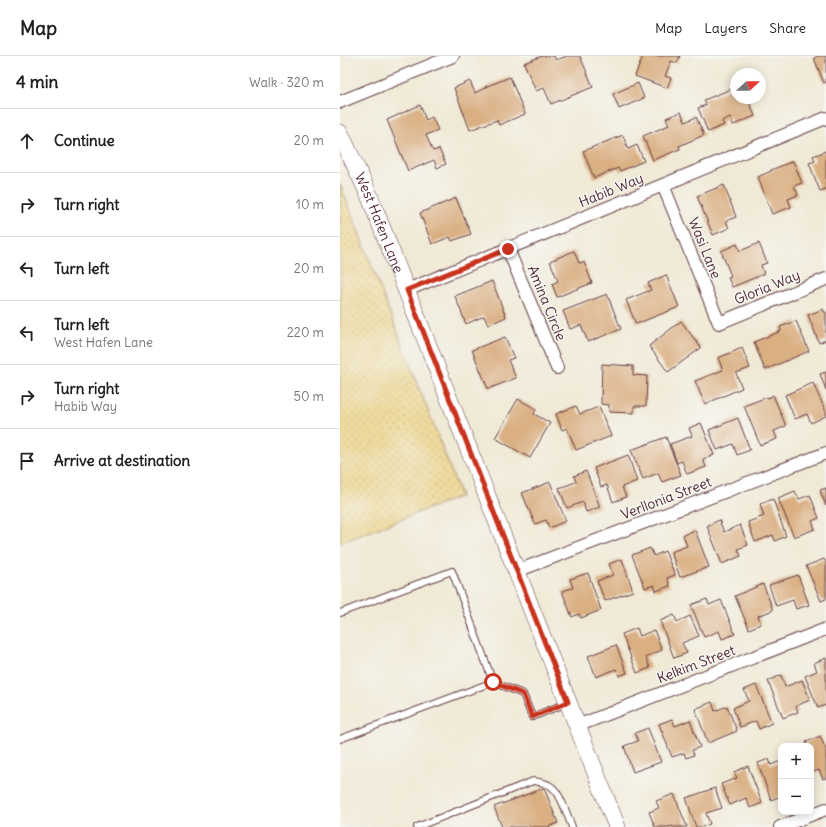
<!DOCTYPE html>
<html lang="en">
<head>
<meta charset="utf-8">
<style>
	body { margin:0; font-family:Delius,sans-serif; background:#f2f2f2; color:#202124 }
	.controls { position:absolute; right:12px; bottom:12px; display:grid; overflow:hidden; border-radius:8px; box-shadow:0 2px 10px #0003 }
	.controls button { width:36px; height:36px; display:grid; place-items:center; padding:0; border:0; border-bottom:1px solid #e0e0e0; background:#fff; color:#202124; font:20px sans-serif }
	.compass { position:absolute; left:390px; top:12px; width:36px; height:36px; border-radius:50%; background:#fff; box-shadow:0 2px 10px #0003; rotate:69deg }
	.stop { position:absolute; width:12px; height:12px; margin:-9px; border:3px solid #c8321e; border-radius:50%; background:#fff }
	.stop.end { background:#c8321e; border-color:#fff; box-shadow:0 1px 4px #0008 }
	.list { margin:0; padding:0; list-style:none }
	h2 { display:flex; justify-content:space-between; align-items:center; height:52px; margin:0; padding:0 16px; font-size:17px }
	h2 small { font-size:13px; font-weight:400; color:#757577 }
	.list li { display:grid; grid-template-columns:26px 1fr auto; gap:12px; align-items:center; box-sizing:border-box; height:64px; padding:0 16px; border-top:1px solid #e0e0e0 }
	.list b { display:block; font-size:15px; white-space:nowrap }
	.list p { margin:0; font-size:13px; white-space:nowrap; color:#757577 }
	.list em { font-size:13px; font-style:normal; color:#757577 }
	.icon { flex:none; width:22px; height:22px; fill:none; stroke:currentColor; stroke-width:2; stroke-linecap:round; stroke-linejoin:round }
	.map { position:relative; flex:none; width:486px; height:771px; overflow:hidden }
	header { display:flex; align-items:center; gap:24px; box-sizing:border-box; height:56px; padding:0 20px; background:#fff; border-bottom:1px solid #e0e0e0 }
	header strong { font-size:19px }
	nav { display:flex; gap:22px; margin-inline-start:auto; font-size:14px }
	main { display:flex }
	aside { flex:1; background:#fff }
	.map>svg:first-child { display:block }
	.sand { fill:url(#sand-dots); stroke:#9c7c64 }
	.building { fill:#daaf82 }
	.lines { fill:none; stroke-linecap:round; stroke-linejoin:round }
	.service-casing { stroke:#633d44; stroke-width:8 }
	.minor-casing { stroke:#633d44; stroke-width:14 }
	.secondary-casing { stroke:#633d44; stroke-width:18 }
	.service { stroke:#fff; stroke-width:6 }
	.minor { stroke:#fff; stroke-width:12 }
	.secondary { stroke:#fff; stroke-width:17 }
	.route { stroke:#c8321e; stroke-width:5 }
	.labels { text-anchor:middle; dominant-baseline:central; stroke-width:3; stroke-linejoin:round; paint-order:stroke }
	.street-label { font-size:14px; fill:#4a1f2b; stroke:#f6f6f2 }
</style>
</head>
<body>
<header>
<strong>Map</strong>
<nav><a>Map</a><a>Layers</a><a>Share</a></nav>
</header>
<main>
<aside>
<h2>4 min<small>Walk · 320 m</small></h2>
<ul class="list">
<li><svg class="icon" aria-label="ahead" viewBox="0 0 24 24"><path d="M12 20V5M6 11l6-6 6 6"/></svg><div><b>Continue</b></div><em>20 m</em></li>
<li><svg class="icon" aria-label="right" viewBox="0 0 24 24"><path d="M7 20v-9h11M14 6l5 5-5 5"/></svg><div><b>Turn right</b></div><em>10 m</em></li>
<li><svg class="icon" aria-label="left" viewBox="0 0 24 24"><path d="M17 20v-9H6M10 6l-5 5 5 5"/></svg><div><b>Turn left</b></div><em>20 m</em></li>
<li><svg class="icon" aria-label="left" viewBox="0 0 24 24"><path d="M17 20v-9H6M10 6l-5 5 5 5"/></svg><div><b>Turn left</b><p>West Hafen Lane</p></div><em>220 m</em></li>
<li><svg class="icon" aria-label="right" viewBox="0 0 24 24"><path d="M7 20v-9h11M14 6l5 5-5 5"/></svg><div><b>Turn right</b><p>Habib Way</p></div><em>50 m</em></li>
<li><svg class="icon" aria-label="arrive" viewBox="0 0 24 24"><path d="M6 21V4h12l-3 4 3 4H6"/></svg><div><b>Arrive at destination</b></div></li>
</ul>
</aside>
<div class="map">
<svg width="486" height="771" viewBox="0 0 486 771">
	<defs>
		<pattern id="sand-dots" width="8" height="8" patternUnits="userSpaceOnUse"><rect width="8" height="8" fill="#eeda9e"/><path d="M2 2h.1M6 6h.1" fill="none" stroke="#cebb88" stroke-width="1.8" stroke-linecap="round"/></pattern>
	</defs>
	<rect width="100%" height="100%" fill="#f6f6f2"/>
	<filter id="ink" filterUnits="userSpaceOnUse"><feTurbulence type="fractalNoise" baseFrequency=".025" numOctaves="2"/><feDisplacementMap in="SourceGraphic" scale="8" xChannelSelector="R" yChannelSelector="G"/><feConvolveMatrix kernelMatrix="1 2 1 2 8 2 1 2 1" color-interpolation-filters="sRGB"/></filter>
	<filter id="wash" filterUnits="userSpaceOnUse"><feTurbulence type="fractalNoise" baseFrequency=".012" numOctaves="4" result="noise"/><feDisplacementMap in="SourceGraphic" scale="16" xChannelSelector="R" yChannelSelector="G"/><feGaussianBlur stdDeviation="0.9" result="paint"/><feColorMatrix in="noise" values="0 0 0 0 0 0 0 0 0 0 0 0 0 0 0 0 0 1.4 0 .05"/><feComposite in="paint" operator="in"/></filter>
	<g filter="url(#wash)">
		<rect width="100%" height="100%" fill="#f0e9d5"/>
		<path class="sand" d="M0,128L121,440L0,487Z"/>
		<g id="blocks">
			<path class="building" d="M202,0H214L216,4L225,1V0H240L253,31L211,48L204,32L196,35L184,7Z
				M303,0H340L337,7L331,5L325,20L331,22L327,32L295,20Z
				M478,0H486V26L484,27L474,2Z
				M170,21L185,58L159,69L157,64L130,74L114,32L130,25L135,37L145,32V31Z
				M298,27L304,42L279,53L273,38Z
				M396,31V42H404L405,44L408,43L415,60L393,69L390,61L382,65L384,69L368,76L358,52L366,49L364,44Z
				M80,49L86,64L92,61L98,74L86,79L93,95L99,93L106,108L97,112L94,104L68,115L47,64Z
				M341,56L345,66L356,61L364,79L339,90L340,93L313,104L303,80L329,69L326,62Z
				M283,79L288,93L297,89L304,105L280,115L278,112L254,122L243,95Z
				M486,95V133L480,135L469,107L475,105L473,100Z
				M453,105L462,127L454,130L458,139L448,143L451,151L432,158L418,121L431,115V114Z
				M384,129L396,161L386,165L389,172L373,179L357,140Z
				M116,142L131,178L112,185L110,181L92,188L80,157Z
				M419,187L427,207L421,209L424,218L392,231L388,221L391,220L381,195L397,188L400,195Z
				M234,195L239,207L244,206L252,227L217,241L212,228L218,225L210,205Z
				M326,219L339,251L296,268L286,244L311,234L308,227Z
				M152,225L166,261L148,269L144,260L126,268L115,240Z
				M267,238L281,273L248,286L241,269L230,273L223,255Z
				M483,253L484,256H486V284L479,287L468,259Z
				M341,265L361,292L328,316L309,290Z
				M456,265L469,295L425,314L414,286L441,275L440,271Z
				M165,281L174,302L168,304L176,322L148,333L132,294Z
				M402,292L410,312L396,317L402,332L365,348L355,325L383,314L378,302Z
				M262,308L293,310V319L307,320L306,350H294V357L269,356V349L261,348Z
				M486,316V334L480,318Z
				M473,327L486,356V360L471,367L467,358L455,363L445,339Z
				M433,339L446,370L434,375L437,383L420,389L404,350L427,341L428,342Z
				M178,343L196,353L194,358L210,367L190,402L155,382Z
				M236,350L240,358L259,351L271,380L236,394L227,372L222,374L216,358Z
				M398,362L410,394L397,399L393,388L377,394L369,374Z
				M361,367L374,399L363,403L366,411L347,418L342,405L337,407L330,388L352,380L349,372Z
				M326,381L341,419L322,426L318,417L303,423L291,394Z
				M288,399L297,425L282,431L286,441L273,446L267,429L261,431L254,412Z
				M246,415L260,451L246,456L243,446L227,452L219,432L236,426L234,420Z
				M210,426L226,465L209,472L206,464L195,468L182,437Z
				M486,432V450L480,434Z
				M455,435L459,443L470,439L479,462L472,465L475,473L454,481L438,442Z
				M433,443L446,480L435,485L433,479L415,486L408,466L424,460L420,448Z
				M379,464L384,476L400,469L408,489L398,493L401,500L382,508L367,470Z
				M355,474L369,511L340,521L331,496L347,490L343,479Z
				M310,492L314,500L325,495L335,519L327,522L330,530L316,535L314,529L305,532L292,499Z
				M282,503L293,535L265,545L257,525L273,519L269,508Z
				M484,503L486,507V543L481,545L466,510Z
				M248,517L261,554L241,562L239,558L232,561L222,535L233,532L230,523Z
				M458,519L469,549L456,553L453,544L436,550L429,529Z
				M423,528L433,554L418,560L421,568L409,573L395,540Z
				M367,543L369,549L381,544L395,578L382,583L379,575L364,581L351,549Z
				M334,559L337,566L350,560L359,580L342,587L347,597L334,602L320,565Z
				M297,572L300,580L314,574L322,594L306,601L310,612L297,617L282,578Z
				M276,589L287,617L279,620L276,613L256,621L248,600Z
				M486,602V649L478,652L465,620L477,615L474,607Z
				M441,619L445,631L462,624L470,644L456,650L458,656L443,662L428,625Z
				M416,629L432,667L419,673L416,665L400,671L393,652L409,645L404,634Z
				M372,646L375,655L387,650L397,675L368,687L355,653Z
				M332,663L335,670L350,664L360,691L352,694L354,699L346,702L344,697L332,701L319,668Z
				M308,672L321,706L293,716L284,690L298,685L295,677Z
				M480,680L486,694V722L483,723L479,714L471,717V690H468L466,686Z
				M429,703L431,709L441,705V728L440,729L441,732V740L431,744L418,707Z
				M408,710L422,747L410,752L406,742L390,749L381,728L397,722L394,716Z
				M204,732L218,767L208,771H162L154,751Z
				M375,732L382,752L366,757L370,768L361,771H356L346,742Z
				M334,738L347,771H333L332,770L329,771H315L309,756L319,752L316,745Z"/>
		</g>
	</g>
	<g filter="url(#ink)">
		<use href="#blocks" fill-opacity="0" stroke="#633d44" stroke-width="1"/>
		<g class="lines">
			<defs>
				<path id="service" d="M0,557L112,515L153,626
					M0,683L153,626L183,638L192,661L227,647
					M77,771L193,725C200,726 209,727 214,733C221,739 228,761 232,771"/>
				<path id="minor" d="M0,46L113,0
					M323,129L379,267L486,223
					M168,193L217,312
					M67,234L486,62
					M177,515L486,397
					M237,670L486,573
					M440,771L486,753"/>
				<g id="secondary">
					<path id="s1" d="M0,77L29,139L277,771"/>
				</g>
			</defs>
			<use href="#service" class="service-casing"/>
			<use href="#minor" class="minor-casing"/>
			<use href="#secondary" class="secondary-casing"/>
			<use href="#service" class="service"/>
			<use href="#minor" class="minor"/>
			<use href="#secondary" class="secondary"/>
		</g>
	</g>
	<g class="lines" filter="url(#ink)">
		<path class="route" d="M153,626L183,638L192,661L228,646L67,234L168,193"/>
	</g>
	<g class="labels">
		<g class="street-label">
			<text transform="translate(271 134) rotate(-22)">Habib Way</text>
			<text stroke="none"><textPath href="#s1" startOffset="98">West Hafen Lane</textPath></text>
			<text transform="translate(365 192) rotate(68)">Wasi Lane</text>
			<text transform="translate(427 231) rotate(-22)">Gloria Way</text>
			<text transform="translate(207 247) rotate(68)">Amina Circle</text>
			<text transform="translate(326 442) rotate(-21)">Verllonia Street</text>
			<text transform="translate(356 608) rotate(-21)">Kelkim Street</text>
		</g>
	</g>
</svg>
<div class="controls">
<button>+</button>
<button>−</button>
</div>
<svg class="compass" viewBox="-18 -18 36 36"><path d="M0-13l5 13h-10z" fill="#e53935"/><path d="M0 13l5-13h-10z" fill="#757577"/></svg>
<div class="stop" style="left:153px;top:626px"></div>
<div class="stop end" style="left:168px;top:193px"></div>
</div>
</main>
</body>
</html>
